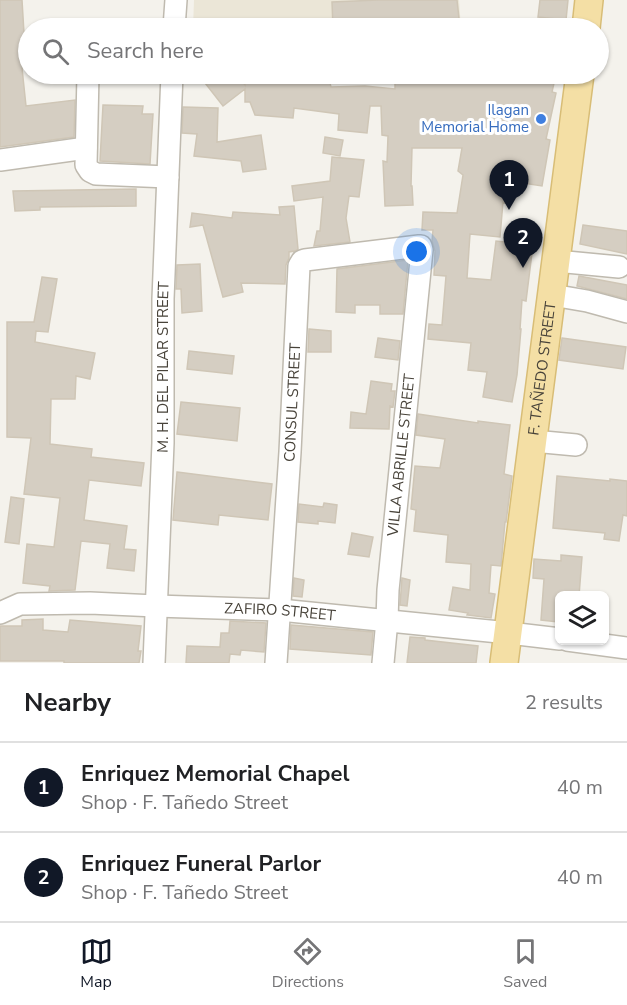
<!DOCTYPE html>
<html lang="en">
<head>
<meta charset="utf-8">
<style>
	body { margin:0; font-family:"Nunito Sans",sans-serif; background:#f2f2f2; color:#202124 }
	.controls { position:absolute; right:18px; bottom:18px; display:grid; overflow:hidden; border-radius:9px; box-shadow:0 2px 4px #0004 }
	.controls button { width:54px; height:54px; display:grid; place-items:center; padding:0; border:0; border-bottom:2px solid #e0e0e0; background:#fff; color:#202124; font:30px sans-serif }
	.you { position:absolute; left:417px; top:252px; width:21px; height:21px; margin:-15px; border:4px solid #fff; border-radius:50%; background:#1a73e8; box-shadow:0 0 0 9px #1a73e833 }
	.badge { display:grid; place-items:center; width:39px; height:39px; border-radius:50%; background:#111827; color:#fff; font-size:20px; font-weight:700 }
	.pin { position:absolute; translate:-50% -50px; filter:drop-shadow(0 2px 3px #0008) }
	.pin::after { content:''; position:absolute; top:32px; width:21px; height:18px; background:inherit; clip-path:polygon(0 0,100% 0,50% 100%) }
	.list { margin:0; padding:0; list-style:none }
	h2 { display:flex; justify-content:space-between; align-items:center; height:78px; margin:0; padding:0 24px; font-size:26px }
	h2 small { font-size:20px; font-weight:400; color:#757577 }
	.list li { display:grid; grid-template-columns:39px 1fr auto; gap:18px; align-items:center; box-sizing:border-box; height:90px; padding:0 24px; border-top:2px solid #e0e0e0 }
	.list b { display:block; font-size:22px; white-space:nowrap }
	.list p { margin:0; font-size:20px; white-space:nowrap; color:#757577 }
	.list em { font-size:20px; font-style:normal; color:#757577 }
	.icon { flex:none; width:33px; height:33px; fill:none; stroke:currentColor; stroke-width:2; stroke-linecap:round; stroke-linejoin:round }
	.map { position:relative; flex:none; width:627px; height:663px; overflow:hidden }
	.search { position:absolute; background:#fff; box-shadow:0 2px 4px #0004; left:18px; right:18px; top:18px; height:66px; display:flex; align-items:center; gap:15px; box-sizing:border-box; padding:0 21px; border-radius:33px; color:#757577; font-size:22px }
	.sheet { height:258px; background:#fff }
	nav { display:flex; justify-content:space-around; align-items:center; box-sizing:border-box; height:84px; border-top:2px solid #e0e0e0; background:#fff; font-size:16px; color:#757577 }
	nav a { display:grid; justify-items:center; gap:3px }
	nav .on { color:#111827 }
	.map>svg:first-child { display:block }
	.education { fill:#ebe6d7 }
	.building { fill:#d5cec2; stroke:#cfc6b6; stroke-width:1.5 }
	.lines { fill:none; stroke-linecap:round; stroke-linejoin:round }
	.minor-casing { stroke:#bfbaaf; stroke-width:24 }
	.major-casing { stroke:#d8bd76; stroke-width:30 }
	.minor { stroke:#fff; stroke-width:21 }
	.major { stroke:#f4dfa5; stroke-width:27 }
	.shop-dot { fill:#3f7fe0; stroke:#fff; stroke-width:2 }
	.labels { text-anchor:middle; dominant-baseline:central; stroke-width:6; stroke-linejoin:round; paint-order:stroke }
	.shop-label { font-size:15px; fill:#366cbe; stroke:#fff; text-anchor:end }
	.street-label { font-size:15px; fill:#48433a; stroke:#fff }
</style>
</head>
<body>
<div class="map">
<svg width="627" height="663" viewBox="0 0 627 663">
	<rect width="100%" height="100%" fill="#f4f2ec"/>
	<path class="education" d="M194,0H459L461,28H193Z"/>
	<path class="building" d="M0,0H22L24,33H26L28,67L22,68L26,106L75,100L74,137L0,147Z
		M378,0H457L460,28H333L332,2Z
		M540,0H568L566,20L538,17Z
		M198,74H236L245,85V81H271L285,80V76H302V83L328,76L331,87L365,86L395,89V82L424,83V74H556L552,92L556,93L546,139L550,140L542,186L510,181L506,203L503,202L500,237L470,234L467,278L491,280L496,241L533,245L526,301L522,300L520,329H521L517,375L512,402L483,397L487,372L468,370L471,343L428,339L429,324L442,325L446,276L434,275L435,251L432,241L433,230H422L423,212L457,213L463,175L458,171L462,148H412L411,186H412L413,205L385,206L383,161L387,162L388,136L382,135L381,106H370L367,133L338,130L339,114L294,108L293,118L255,115L250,102H245V89L223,106Z
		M103,105L143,106L142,114H153L150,164L100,161Z
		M183,107L218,108L217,142L261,135L266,169L243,172L241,161L194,156L197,134L182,133Z
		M325,137L343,140L340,156L323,153Z
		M332,157L364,160L359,197L349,196L346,218L350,242L314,246L317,231H320L323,197L294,201L292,186L330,181Z
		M136,189V206L40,207V210L15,211L13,191Z
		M294,206L298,249L295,251L289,252V258L286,265L285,284L241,283L243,292L223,297L203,225L190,227L192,213L232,218L233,212L280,215L279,207Z
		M583,225L627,231V254L580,244Z
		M408,260L403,314H380V305H355V313L336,312L337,269Z
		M200,264L202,311L182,313L181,289H176L177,265Z
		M579,276L627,285V299L577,286Z
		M42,277L57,279L48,332L36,331L35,342L95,353L90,379L76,376L75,399H51L50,444L92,449L91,457L144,463L141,486L89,480L84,520L127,526L124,549L136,550L134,571L107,568L110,544L81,541L75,590L49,591L50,586L23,583L27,544L54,547L60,498L24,494L31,438L7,437V322H34Z
		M309,329L331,331V352H308Z
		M378,338L400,341L398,360L375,357Z
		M562,338L626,347L623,369L559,360Z
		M189,351L234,356L232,374L187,369Z
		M371,381L392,384L391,391H395L393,407L390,406L389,429L350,428L351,412L366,414Z
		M181,402L240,408L237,441L177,434Z
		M418,414L478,423V421L510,425L504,474L512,476L506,522H505L501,566L491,565L489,593L495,594L491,618L467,615L468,613L449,610L453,587L470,590L471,564L446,562L448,535L414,531L416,510L411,509L415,466L440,468L445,439L416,435Z
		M177,472L272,484L268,520L219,515L218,525L173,520Z
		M557,476L610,481V479L627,481V516L623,515L619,541L604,539L605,533L553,528Z
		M11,497L24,499L19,544L5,542Z
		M324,503L337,505L335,523L318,521V524L298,522L299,504L323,507Z
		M352,533L373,537L369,557L348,554Z
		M561,555L582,557L579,596H560L558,622L541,620L544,579L533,578L534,559L561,561Z
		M294,578L304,580L302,597L293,596Z
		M402,578L410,580L407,606L400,605Z
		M43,619V630L55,631L68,632L70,620L141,626L138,651H141L139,663H64V661H0V626H22V620Z
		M230,621L266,623L264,652L241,650L240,655L230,654L229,663H186L187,646L220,647L221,633H229Z
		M291,625L373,632L371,655L290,649Z
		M410,637L425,638V640L478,646L476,663H407Z"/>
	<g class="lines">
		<defs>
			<g id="minor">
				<path d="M174,28L176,0"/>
				<path d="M88,74L86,165L90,171L96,174L168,177"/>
				<path d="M0,160L86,148"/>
				<path d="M556,261L619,267"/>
				<path d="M552,295L587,301L627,312"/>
				<path d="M533,441L576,445"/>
				<path id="s1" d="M0,613L20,604L90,603L156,606L280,610L509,633L560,639"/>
				<path d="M567,640L627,648"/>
				<path id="s2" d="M154,663L163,443V299L172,74"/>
				<path id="s3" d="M276,663L290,452L299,266L302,261L305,260L419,246H421L422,250L388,590L387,620L383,663"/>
			</g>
			<g id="major">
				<path d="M586,28L589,0"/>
				<path id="s4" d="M504,663L580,74"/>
			</g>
		</defs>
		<use href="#minor" class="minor-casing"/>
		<use href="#major" class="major-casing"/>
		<use href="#minor" class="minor"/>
		<use href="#major" class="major"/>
	</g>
	<circle class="shop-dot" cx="541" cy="119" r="6"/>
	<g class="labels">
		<g class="shop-label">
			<text x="529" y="110">Ilagan<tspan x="529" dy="17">Memorial Home</tspan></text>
		</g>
		<g class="street-label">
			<text stroke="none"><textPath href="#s2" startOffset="296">M. H. DEL PILAR STREET</textPath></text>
			<text stroke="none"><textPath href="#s4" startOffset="297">F. TAÑEDO STREET</textPath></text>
			<text stroke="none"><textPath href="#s3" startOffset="261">CONSUL STREET</textPath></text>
			<text transform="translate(401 455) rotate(-84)">VILLA ABRILLE STREET</text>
			<text stroke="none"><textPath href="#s1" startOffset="282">ZAFIRO STREET</textPath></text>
		</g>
	</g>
</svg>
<div class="controls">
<button><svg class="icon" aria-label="layers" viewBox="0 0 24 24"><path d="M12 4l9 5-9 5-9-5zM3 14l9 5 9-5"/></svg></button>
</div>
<div class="you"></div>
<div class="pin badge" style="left:509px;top:210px">1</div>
<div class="pin badge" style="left:523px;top:268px">2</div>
<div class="search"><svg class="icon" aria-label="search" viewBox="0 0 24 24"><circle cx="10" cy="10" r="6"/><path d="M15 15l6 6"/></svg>Search here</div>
</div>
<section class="sheet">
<h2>Nearby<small>2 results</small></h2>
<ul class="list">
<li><span class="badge">1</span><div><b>Enriquez Memorial Chapel</b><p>Shop · F. Tañedo Street</p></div><em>40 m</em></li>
<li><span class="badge">2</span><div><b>Enriquez Funeral Parlor</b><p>Shop · F. Tañedo Street</p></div><em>40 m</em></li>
</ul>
</section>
<nav>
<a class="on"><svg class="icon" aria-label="map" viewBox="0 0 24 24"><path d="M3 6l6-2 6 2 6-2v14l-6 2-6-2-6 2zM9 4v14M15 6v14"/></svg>Map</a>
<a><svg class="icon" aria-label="directions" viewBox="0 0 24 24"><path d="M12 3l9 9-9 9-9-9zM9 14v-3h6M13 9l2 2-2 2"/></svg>Directions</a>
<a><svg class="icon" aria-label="saved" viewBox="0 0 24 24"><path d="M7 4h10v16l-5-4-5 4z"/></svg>Saved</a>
</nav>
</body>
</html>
